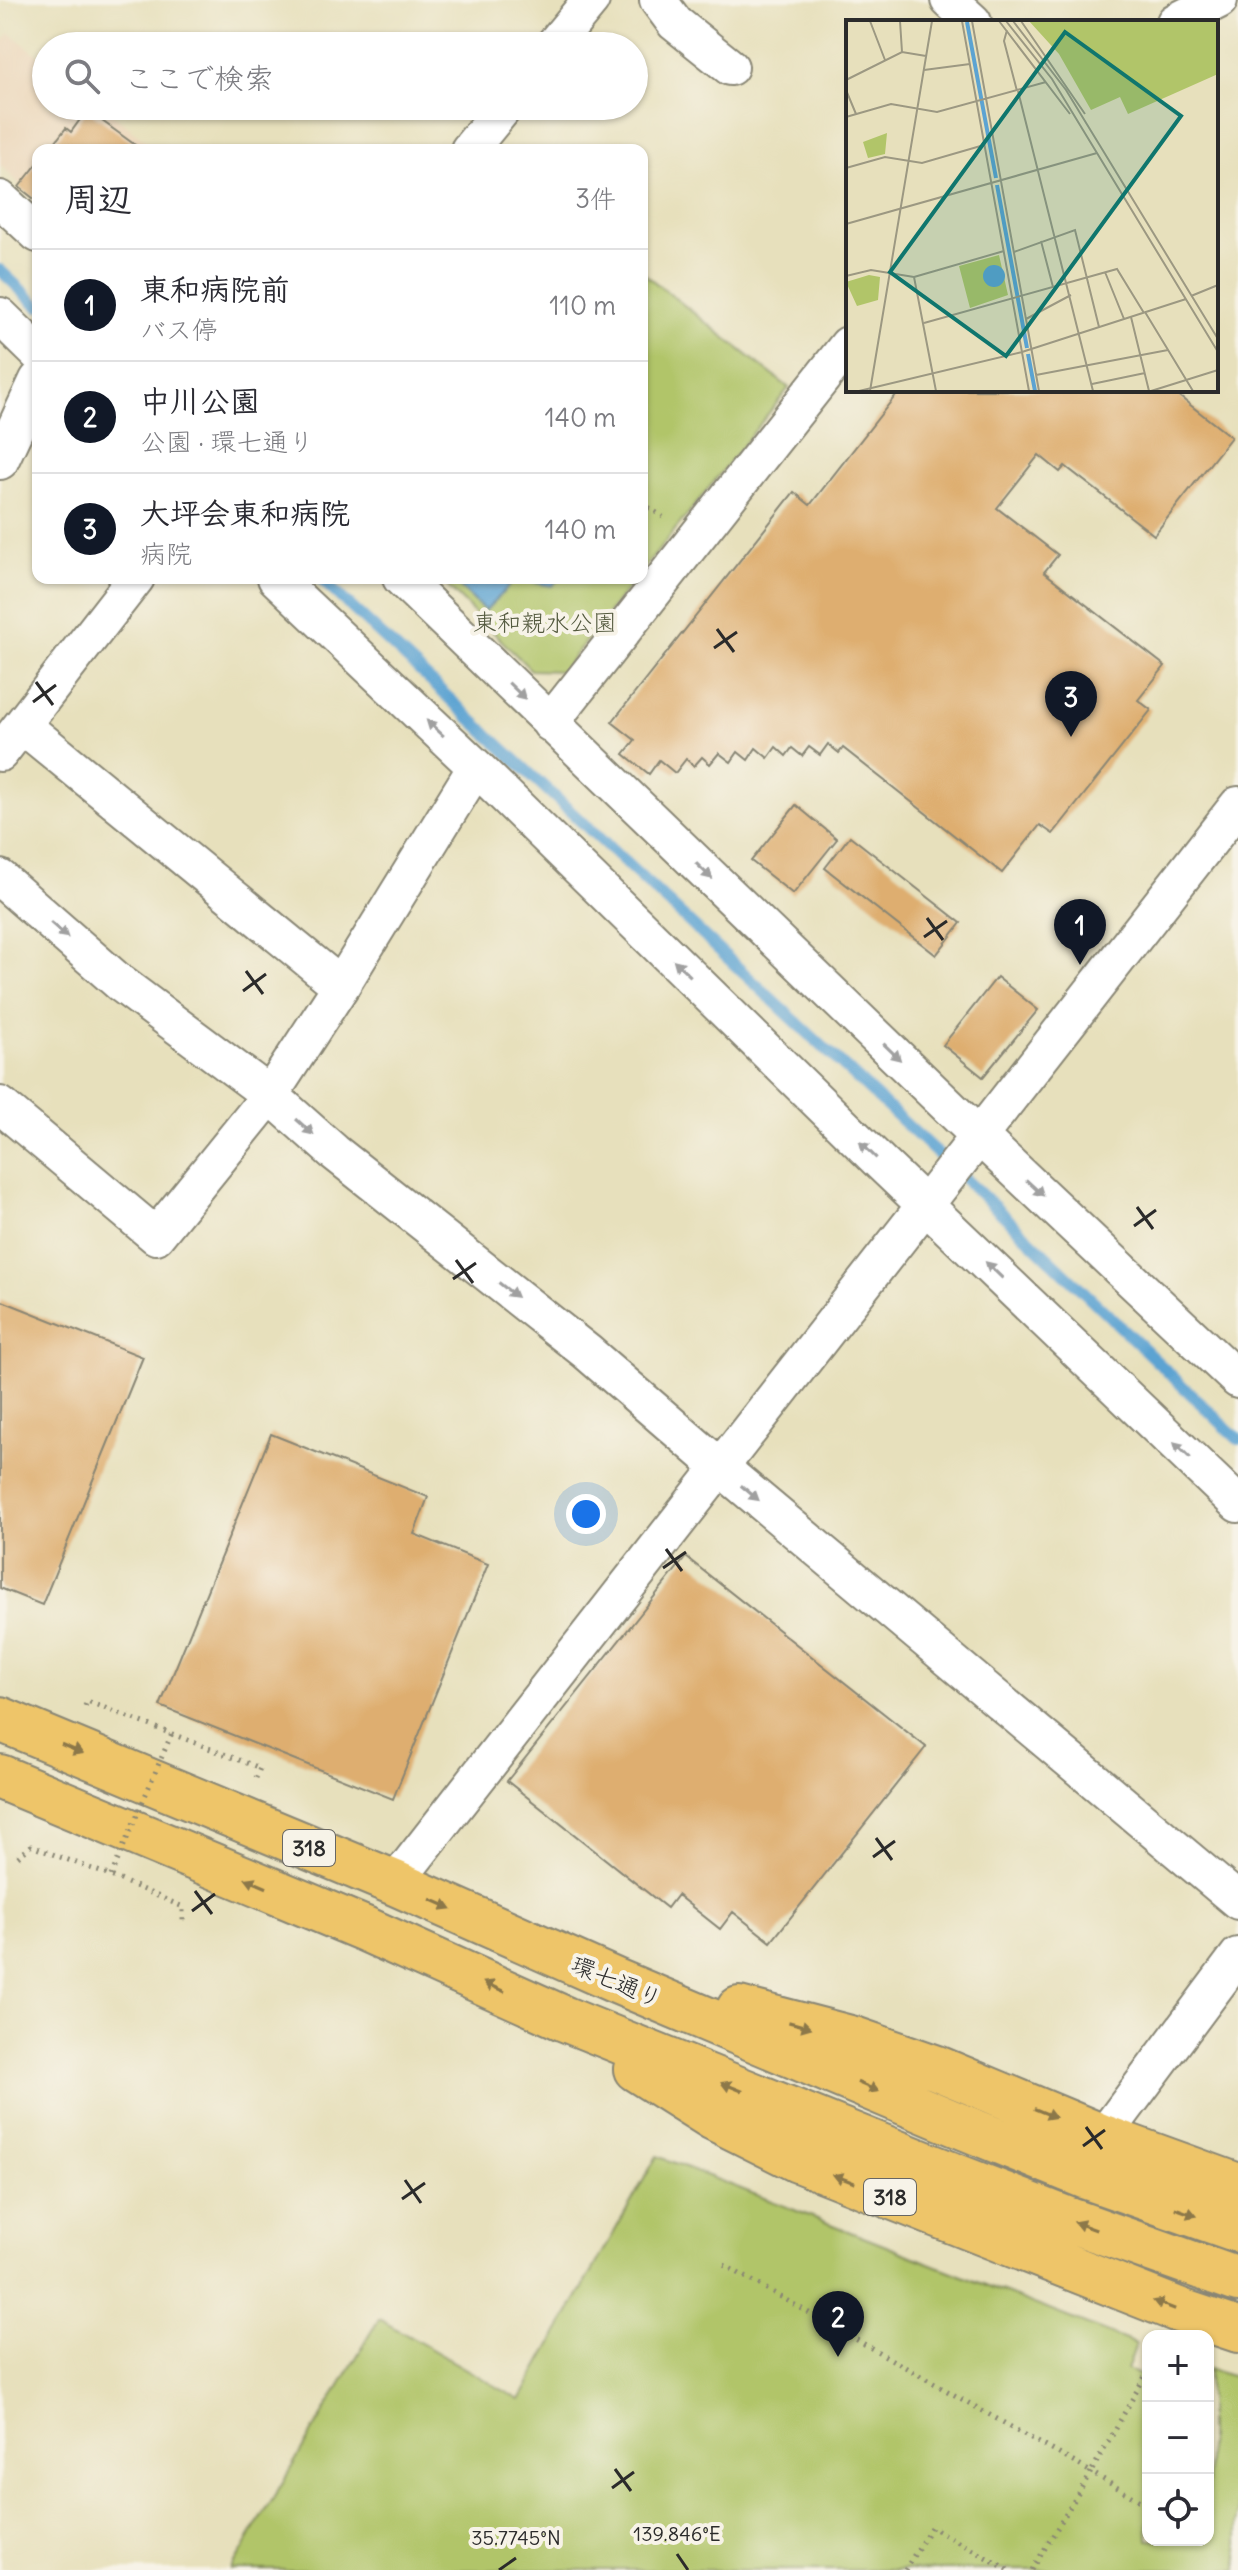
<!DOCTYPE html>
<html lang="ja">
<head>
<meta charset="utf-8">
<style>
	body { margin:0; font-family:Delius,"Klee One",sans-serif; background:#f2f2f3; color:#2b2b33 }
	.controls { position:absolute; right:24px; bottom:24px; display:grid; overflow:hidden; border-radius:16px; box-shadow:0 2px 6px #0004 }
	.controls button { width:72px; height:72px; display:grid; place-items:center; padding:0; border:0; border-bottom:2px solid #e1e1e2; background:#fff; color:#2b2b33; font:40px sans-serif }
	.you { position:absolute; left:586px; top:1514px; width:28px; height:28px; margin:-20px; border:6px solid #fff; border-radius:50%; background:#1a73e8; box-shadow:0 0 0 12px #1a73e833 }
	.badge { display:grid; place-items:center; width:52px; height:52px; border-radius:50%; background:#111827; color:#fff; font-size:26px; font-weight:700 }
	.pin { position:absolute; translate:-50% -66px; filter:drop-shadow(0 2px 4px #0008) }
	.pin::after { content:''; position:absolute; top:42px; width:28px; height:24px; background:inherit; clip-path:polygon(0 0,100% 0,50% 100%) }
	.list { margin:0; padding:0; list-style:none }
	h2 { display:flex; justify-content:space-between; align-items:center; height:104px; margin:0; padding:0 32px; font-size:34px }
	h2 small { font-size:26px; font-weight:400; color:#7c7c81 }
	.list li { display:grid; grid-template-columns:52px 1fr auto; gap:24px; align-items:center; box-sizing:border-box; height:112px; padding:0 32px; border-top:2px solid #e1e1e2 }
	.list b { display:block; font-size:30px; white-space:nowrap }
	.list p { margin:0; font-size:26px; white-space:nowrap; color:#7c7c81 }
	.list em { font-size:26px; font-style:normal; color:#7c7c81 }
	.icon { flex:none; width:44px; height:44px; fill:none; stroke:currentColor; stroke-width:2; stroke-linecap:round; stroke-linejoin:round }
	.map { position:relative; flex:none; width:1238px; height:2570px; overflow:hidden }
	.search { position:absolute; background:#fff; box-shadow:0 2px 6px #0004; left:32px; top:32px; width:616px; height:88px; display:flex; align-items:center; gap:20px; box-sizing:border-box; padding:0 28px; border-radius:44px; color:#7c7c81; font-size:30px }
	.panel { position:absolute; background:#fff; box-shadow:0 2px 6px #0004; left:32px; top:144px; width:616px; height:440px; border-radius:16px }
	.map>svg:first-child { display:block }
	.built { fill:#ecd7ba }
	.green { fill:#b1c569; stroke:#6e784a; stroke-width:2 }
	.water { fill:#5ba3d2; stroke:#43677e; stroke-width:2 }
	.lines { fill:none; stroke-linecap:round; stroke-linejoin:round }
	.stream { stroke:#5ba3d2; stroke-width:12 }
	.building { fill:#deae70 }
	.street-casing { stroke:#898674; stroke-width:40 }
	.primary-casing { stroke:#898674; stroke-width:48 }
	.path { stroke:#898674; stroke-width:5; stroke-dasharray:2 6; stroke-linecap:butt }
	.street { stroke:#fff; stroke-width:36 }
	.primary { stroke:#eec569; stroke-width:44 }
	.path-bridge { stroke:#898674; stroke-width:5; stroke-dasharray:2 6; stroke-linecap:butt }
	.oneway { fill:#a0a0a0 }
	.oneway2 { fill:#8c784a }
	.ticks { fill:none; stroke:#2b2b2b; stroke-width:3 }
	.labels { text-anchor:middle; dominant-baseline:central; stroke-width:8; stroke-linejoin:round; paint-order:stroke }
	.shield { fill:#f7f3e8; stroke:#686764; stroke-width:2 }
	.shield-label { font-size:22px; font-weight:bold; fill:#2b2b2b }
	.park-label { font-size:24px; fill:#53593e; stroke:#f7f3e8 }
	.street-label { font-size:24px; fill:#2b2b2b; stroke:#f7f3e8 }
	.inset-river { fill:none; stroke:#5ba3d2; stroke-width:4 }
	.inset-road { fill:none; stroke:#9c9882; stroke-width:2 }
	.view { fill:#0f766e; fill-opacity:0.15; stroke:#0f766e; stroke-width:4 }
	.inset-edge { fill:none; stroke:#2b2b2b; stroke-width:4 }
	.ticks-label { font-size:20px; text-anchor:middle; fill:#2b2b2b; stroke:#f7f3e8; stroke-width:8; stroke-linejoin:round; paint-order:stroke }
</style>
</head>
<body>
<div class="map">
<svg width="1238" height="2570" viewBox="0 0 1238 2570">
	<rect width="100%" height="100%" fill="#f7f3e8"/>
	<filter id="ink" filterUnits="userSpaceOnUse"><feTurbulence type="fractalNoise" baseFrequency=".0125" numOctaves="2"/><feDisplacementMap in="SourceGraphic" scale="16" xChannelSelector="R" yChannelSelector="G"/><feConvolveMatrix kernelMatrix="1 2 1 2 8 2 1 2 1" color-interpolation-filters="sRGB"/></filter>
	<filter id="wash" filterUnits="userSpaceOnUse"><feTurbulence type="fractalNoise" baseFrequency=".006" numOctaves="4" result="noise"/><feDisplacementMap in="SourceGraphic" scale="32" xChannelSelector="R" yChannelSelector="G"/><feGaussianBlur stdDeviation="1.8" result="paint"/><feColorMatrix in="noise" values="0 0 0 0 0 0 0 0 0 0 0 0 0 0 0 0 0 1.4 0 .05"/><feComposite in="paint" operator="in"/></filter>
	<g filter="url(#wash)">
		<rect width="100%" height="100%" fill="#e7e0bc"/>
		<path class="built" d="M10,33L46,62V106H102L157,150H38V202L0,165V45Z"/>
		<path class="green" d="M642,272L789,388L642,571Z
			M439,578H636L562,671L531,670Z
			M657,2156L1136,2344L1127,2370L1148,2379V2540H1208V2369L1238,2378V2570H231L379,2319L520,2400Z"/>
		<path class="water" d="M450,578H560L552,586L516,579L485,611Z"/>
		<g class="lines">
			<path class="stream" d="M0,270L38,306
				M320,578L1014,1225L1238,1439"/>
		</g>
		<g id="blocks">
			<path class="building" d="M87,110L142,150H49L66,128L71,132Z
				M38,163V202L19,187Z
				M900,390L910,395L913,390L922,393L924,390L934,393L936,390H1171L1231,437L1154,535L1065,466L1060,472L1039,455L997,508L1058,555L1044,572L1165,666L1138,700L1151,710L1053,834L1040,825L1002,873L843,748L839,753L828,744L820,755L809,747L802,756L792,748L786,756L776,747L768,758L756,748L748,760L738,752L731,762L719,753L710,764L702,757L694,766L686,759L675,773L659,760L649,774L624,754L635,740L612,722L794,492L810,505Z
				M796,805L837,839L793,894L751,861Z
				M850,836L961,923L936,955L825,868Z
				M997,977L1038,1010L983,1077L943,1045Z
				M0,1300L143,1357L42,1605L0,1588Z
				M271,1434L428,1497L414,1534L488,1564L393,1799L160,1706Z
				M686,1557L926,1747L771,1942L733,1912L720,1929L677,1895L667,1908L507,1781Z"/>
		</g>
	</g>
	<g filter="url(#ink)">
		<use href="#blocks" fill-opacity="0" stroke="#898674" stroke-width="2"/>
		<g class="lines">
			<defs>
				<path id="street" d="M658,0L675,23L730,67
					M949,0L973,22
					M1175,22L1219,0
					M553,46L591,0
					M469,150L505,106
					M0,199L38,234
					M0,316L38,353
					M0,461L38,380
					M276,578L476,767L882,1164L1238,1504
					M401,578L978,1135L1238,1380
					M550,723L848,345
					M22,725L341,986
					M0,753L136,578
					M0,878L120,983L270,1095L334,1152L587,1352L720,1467L1238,1901
					M0,1105L156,1236L270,1095L341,986L476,767
					M395,1883L1238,805
					M1103,2137L1238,1956"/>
				<path id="primary" d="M0,1719L395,1883L616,1981L956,2124L1087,2177L1238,2230
					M0,1777L365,1929L565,2019L935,2168L1069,2220L1238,2280
					M739,2009L854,2039L937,2068L1103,2137L1238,2186
					M636,2069L712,2117L798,2160L1181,2311L1238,2330"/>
			</defs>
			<use href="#street" class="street-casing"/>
			<use href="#primary" class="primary-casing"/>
			<path class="path" d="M642,503L663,517
				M85,1706L87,1701L260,1768L256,1778
				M18,1857L31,1846L111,1876L183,1907V1926
				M724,2265L1091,2472L1148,2371
				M905,2570L931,2527L1009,2570
				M1032,2570L1091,2472L1148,2506"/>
			<use href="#street" class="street"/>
			<use href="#primary" class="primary"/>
			<path class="path-bridge" d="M111,1876L172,1733"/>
		</g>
		<defs><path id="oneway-solid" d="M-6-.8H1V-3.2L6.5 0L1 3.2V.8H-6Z" transform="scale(2)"/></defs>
		<g class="oneway">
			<use href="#oneway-solid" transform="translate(517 691) rotate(44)"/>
			<use href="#oneway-solid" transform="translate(435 728) rotate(-137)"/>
			<use href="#oneway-solid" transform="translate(704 871) rotate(44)"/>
			<use href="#oneway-solid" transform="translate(59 930) rotate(41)"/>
			<use href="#oneway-solid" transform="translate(682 968) rotate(-136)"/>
			<use href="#oneway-solid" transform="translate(892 1052) rotate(44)"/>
			<use href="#oneway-solid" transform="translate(305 1127) rotate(42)"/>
			<use href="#oneway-solid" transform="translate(868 1150) rotate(-136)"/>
			<use href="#oneway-solid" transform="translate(1035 1188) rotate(43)"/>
			<use href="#oneway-solid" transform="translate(994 1270) rotate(-136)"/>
			<use href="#oneway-solid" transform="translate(508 1290) rotate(38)"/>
			<use href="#oneway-solid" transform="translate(1182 1450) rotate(-136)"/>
			<use href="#oneway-solid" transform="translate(750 1493) rotate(40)"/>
		</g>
		<g class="oneway2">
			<use href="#oneway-solid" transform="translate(72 1749) rotate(23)"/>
			<use href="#oneway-solid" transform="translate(256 1883) rotate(-157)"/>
			<use href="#oneway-solid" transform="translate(441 1904) rotate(24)"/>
			<use href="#oneway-solid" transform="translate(494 1987) rotate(-156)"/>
			<use href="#oneway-solid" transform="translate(800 2025) rotate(15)"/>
			<use href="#oneway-solid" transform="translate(732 2087) rotate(-158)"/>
			<use href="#oneway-solid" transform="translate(868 2087) rotate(23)"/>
			<use href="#oneway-solid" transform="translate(1045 2113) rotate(22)"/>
			<use href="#oneway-solid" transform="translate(844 2179) rotate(-159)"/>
			<use href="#oneway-solid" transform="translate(1186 2212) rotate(20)"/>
			<use href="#oneway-solid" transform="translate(1085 2226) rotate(-160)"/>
			<use href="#oneway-solid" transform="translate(1164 2305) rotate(-159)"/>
		</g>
	</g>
	<path class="ticks" d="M717,629L734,652M714,648L737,632M36,682L53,705M33,702L56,685M927,918L943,940M924,937L947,921M246,971L263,994M243,991L266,974M1137,1207L1153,1229M1134,1226L1156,1210M456,1260L473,1283M453,1279L476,1263M666,1549L682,1571M663,1568L686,1552M876,1838L892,1860M873,1857L895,1841M195,1891L212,1914M192,1911L215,1894M1086,2127L1102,2149M1083,2146L1105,2130M405,2180L421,2203M402,2199L425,2183M615,2469L631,2491M612,2488L634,2472M677,2554L688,2570M499,2570L516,2558"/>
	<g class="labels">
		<g class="shield">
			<rect x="283" y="1830" width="52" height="36" rx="6"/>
			<rect x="864" y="2179" width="52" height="36" rx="6"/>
		</g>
		<g class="shield-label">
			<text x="309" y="1848">318</text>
			<text x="890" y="2197">318</text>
		</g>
		<g class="park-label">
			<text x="545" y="622">東和親水公園</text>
		</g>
		<g class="street-label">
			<text transform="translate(617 1981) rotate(23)">環七通り</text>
		</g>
	</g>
	<g transform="translate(846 20)">
		<rect width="372" height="372" fill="#e7e0bc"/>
		<path d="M183,1H372V54L282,94L274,77L245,90L213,34ZM41,113L39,134L22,138L17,122ZM153,235L162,275L124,288L113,246ZM23,255L34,257L32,280L11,286L0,262Z" fill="#b1c569"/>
		<path d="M137 256a11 11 0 1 1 22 0a11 11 0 1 1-22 0Z" fill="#5ba3d2"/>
		<path class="inset-river" d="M121,2L150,158M151,165L181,328M182,334L189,371"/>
		<path class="inset-road" d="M24,1L39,40M54,1L56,32M116,1L183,371M126,1L193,371M153,1L224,94M160,1L206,59L372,332M167,1L220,70L372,319M175,1L239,94M161,10L158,21L171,71M78,50L124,44M0,60L56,32L80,36M0,70L10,94M172,71L247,371M0,97L45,84L91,92L200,62M0,148L39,137L76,143L138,125M0,204L251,133M195,221L207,267M168,232L229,210L253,307M259,252L278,299M0,256L25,250L68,257M345,276L372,265M299,292L347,371M285,297L303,371M180,299L225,275M78,303L271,249L298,293M190,355L322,330M246,364L299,353M13,371L176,332L340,279M24,371L86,1M90,371L68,257L158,231M305,371L372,350"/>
		<path class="view" d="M219,12L335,96L160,336L44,252Z"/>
		<rect width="372" height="372" class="inset-edge"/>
	</g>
	<g class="ticks-label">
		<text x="677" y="2541">139.846°E</text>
		<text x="516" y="2545">35.7745°N</text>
	</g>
</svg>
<div class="controls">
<button>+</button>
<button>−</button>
<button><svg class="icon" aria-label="locate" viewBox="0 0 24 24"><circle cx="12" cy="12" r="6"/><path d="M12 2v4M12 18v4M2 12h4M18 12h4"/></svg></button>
</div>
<div class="you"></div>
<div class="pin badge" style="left:1080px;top:965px">1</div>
<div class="pin badge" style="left:838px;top:2357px">2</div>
<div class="pin badge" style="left:1071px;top:737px">3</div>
<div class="search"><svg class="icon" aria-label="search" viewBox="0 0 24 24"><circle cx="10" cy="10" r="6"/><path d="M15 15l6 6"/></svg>ここで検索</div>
<section class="panel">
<h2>周辺<small>3件</small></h2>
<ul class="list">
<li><span class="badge">1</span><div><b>東和病院前</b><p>バス停</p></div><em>110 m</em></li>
<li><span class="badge">2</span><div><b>中川公園</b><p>公園 · 環七通り</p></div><em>140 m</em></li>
<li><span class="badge">3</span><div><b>大坪会東和病院</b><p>病院</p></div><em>140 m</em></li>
</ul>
</section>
</div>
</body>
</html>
